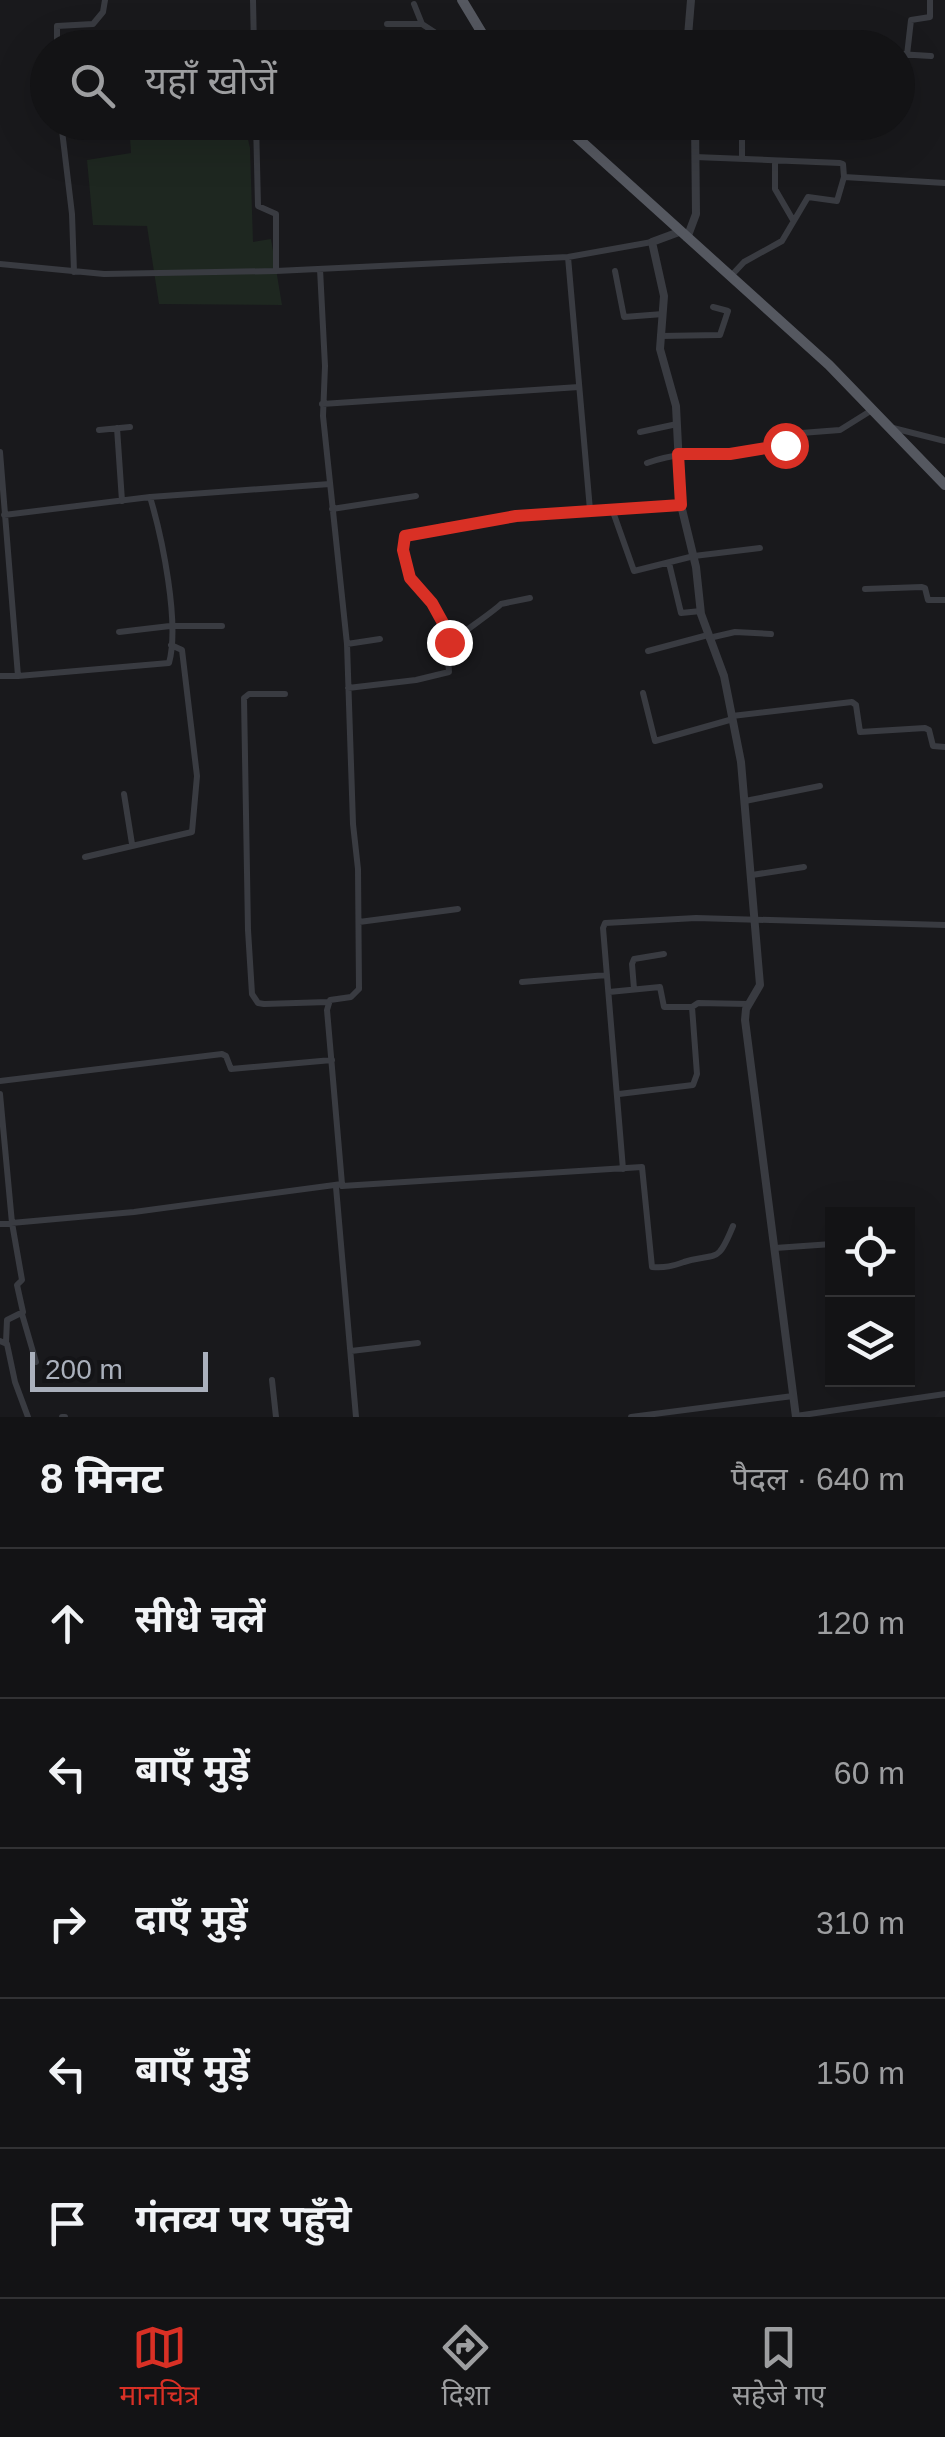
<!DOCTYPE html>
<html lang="hi">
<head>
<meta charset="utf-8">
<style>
	body { margin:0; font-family:Arial,"Noto Sans Devanagari",sans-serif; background:#1c1c1e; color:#f1f3f6 }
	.controls { position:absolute; right:30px; bottom:30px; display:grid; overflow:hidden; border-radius:0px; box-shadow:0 10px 40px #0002 }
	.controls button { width:90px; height:90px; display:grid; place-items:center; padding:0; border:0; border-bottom:2px solid #323234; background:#131315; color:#f1f3f6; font:50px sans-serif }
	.scale { position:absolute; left:30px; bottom:25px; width:178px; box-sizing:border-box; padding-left:10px; border:5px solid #aab0bc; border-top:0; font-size:28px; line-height:35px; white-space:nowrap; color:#aab0bc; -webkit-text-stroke:8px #141417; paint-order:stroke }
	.stop { position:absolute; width:30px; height:30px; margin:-22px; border:8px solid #d93025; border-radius:50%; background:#fff }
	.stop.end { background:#d93025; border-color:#fff; box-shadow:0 2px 10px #0008 }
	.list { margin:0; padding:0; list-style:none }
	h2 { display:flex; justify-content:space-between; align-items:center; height:130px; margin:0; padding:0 40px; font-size:42px }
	h2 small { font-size:32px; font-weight:400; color:#9d9ea0 }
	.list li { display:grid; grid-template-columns:65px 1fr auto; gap:30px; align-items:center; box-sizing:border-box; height:150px; padding:0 40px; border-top:2px solid #323234 }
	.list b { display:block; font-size:38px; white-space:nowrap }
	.list em { font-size:32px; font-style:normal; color:#9d9ea0 }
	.icon { flex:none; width:55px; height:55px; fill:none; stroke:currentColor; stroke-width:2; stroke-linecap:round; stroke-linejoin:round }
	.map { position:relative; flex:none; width:945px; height:1417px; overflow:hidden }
	.search { position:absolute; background:#131315; box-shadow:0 10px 40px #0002; left:30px; right:30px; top:30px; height:110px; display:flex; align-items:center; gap:25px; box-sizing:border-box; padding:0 35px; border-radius:55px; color:#9d9ea0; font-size:38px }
	.sheet { height:880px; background:#131315 }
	nav { display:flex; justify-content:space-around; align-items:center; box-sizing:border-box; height:140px; border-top:2px solid #323234; background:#131315; font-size:28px; color:#9d9ea0 }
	nav a { display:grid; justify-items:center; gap:5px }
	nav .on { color:#d93025 }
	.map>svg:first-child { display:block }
	.green { fill:#1e2720 }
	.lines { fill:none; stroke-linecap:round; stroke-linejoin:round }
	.minor { stroke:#393b41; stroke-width:6 }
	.tertiary { stroke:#393b41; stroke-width:8 }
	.primary { stroke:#555860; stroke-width:10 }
	.route { stroke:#d93025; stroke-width:12 }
</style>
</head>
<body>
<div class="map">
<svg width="945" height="1417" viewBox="0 0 945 1417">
	<rect width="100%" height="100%" fill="#19191c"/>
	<path class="green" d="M129,123H244L250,148L253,242L271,239L282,305L159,304L147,226L93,225L87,160L131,153Z"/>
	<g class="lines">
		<path class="minor" d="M253,0L254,48
			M414,4L422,24L451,43L483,37
			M387,24H422
			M57,48V26L93,24L103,12L105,0
			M898,54L931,56
			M907,55L911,20L930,17V0
			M61,122L72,214L74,272
			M256,122L258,206L276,214V271
			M742,122V157
			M695,157L840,163L843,164L844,177
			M775,162V189L793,220
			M0,264L104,274L276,271L568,257L652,242
			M615,271L624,317L663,314
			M730,277L744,262L782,241L808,197L837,201L844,177L945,183
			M660,336L720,335L728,311L713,307
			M322,404L579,387
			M117,428L122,501
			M893,428L945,441
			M99,430L130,427
			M640,432L677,424
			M0,452L18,676H0
			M647,463C691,447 737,455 782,447L788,434L840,430L872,410
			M332,509L416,496
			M612,509L634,571L694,556L760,548
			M590,510L681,505
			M4,515L150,497L330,484
			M669,563L681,613L701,611
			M865,589L922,587L925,588L928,600H945
			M119,632L170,626H222
			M460,635L448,632L432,603L410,577L402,537L444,526L590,510L568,257
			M709,638L735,632L771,634
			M347,644L380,639
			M648,651L708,635
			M18,676L169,663C180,623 162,537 150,497
			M348,688L416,680L449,672L447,644C453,640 498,608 501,604L530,598
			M643,693L655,741L733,719
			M285,694H249L244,698L248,930L252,994L258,1003L264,1004L328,1002
			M732,716L852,702L856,705L860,732L925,728L929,730L933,746L945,747
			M124,794L132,844
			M745,801L820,786
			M85,857L192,832L197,776L182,650L171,645
			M752,875L804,867
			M359,922L458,909
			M522,982L607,975
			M634,989L632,964L634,959L664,954
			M609,992L660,987L664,1007H692
			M0,1081L222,1054L226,1056L231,1069L332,1060
			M0,1094L12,1223L22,1280L17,1285L23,1312L7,1320L6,1342
			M619,1094L693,1085L697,1074L692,1007L698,1003L749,1004
			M623,1169L603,928L605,923L696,918L945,925
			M342,1186L642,1167L652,1267C665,1268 673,1266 684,1262C718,1252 717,1265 733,1226
			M336,1187L356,1417
			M0,1224L134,1212L342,1184L327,1010L330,1000L351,997L359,989L358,869L353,824L347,644L323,416L325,366L320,269
			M775,1248L832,1244
			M22,1314L36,1362
			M0,1341L7,1344L15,1382L28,1417
			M351,1351L418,1343
			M272,1380L276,1417
			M796,1416L945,1394
			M62,1417H65
			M631,1417L793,1396"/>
		<path class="tertiary" d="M687,48L691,0
			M679,232L652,242L664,296L660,349L676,406L681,505L696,567L701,614L724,676L741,762L760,985L746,1009L745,1020L796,1417
			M687,238L696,214L695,122"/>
		<path class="primary" d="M462,0L491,48
			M560,122L829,365L945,485"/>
	</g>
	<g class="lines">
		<path class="route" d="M449,642L460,635L448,632L432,603L410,578L403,550L405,536L516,516L681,505L678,454H730L785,445"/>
	</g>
</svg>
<div class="controls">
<button><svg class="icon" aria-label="locate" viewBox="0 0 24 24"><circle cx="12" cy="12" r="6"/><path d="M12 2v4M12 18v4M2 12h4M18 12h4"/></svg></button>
<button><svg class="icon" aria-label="layers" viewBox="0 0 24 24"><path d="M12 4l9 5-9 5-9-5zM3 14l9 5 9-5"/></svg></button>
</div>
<div class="scale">200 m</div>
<div class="stop" style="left:785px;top:445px"></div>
<div class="stop end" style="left:449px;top:642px"></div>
<div class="search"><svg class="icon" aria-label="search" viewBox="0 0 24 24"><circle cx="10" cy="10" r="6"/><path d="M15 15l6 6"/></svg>यहाँ खोजें</div>
</div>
<section class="sheet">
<h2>8 मिनट<small>पैदल · 640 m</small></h2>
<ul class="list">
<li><svg class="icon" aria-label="ahead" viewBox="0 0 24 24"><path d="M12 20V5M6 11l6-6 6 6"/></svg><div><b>सीधे चलें</b></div><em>120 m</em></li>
<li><svg class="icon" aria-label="left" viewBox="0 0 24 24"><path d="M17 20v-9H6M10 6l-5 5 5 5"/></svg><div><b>बाएँ मुड़ें</b></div><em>60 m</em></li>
<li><svg class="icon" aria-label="right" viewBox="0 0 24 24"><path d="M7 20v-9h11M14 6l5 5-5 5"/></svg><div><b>दाएँ मुड़ें</b></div><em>310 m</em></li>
<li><svg class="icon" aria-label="left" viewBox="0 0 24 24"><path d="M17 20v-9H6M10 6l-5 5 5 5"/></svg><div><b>बाएँ मुड़ें</b></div><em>150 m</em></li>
<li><svg class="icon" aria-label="arrive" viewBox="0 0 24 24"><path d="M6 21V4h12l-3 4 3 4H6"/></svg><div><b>गंतव्य पर पहुँचे</b></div></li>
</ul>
</section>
<nav>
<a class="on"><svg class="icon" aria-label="map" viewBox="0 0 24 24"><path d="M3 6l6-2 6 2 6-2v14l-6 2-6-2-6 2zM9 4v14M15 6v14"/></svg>मानचित्र</a>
<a><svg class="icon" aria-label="directions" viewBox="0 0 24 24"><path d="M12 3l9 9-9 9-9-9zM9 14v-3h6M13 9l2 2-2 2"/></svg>दिशा</a>
<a><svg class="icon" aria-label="saved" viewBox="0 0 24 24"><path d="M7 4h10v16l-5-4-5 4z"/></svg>सहेजे गए</a>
</nav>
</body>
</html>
